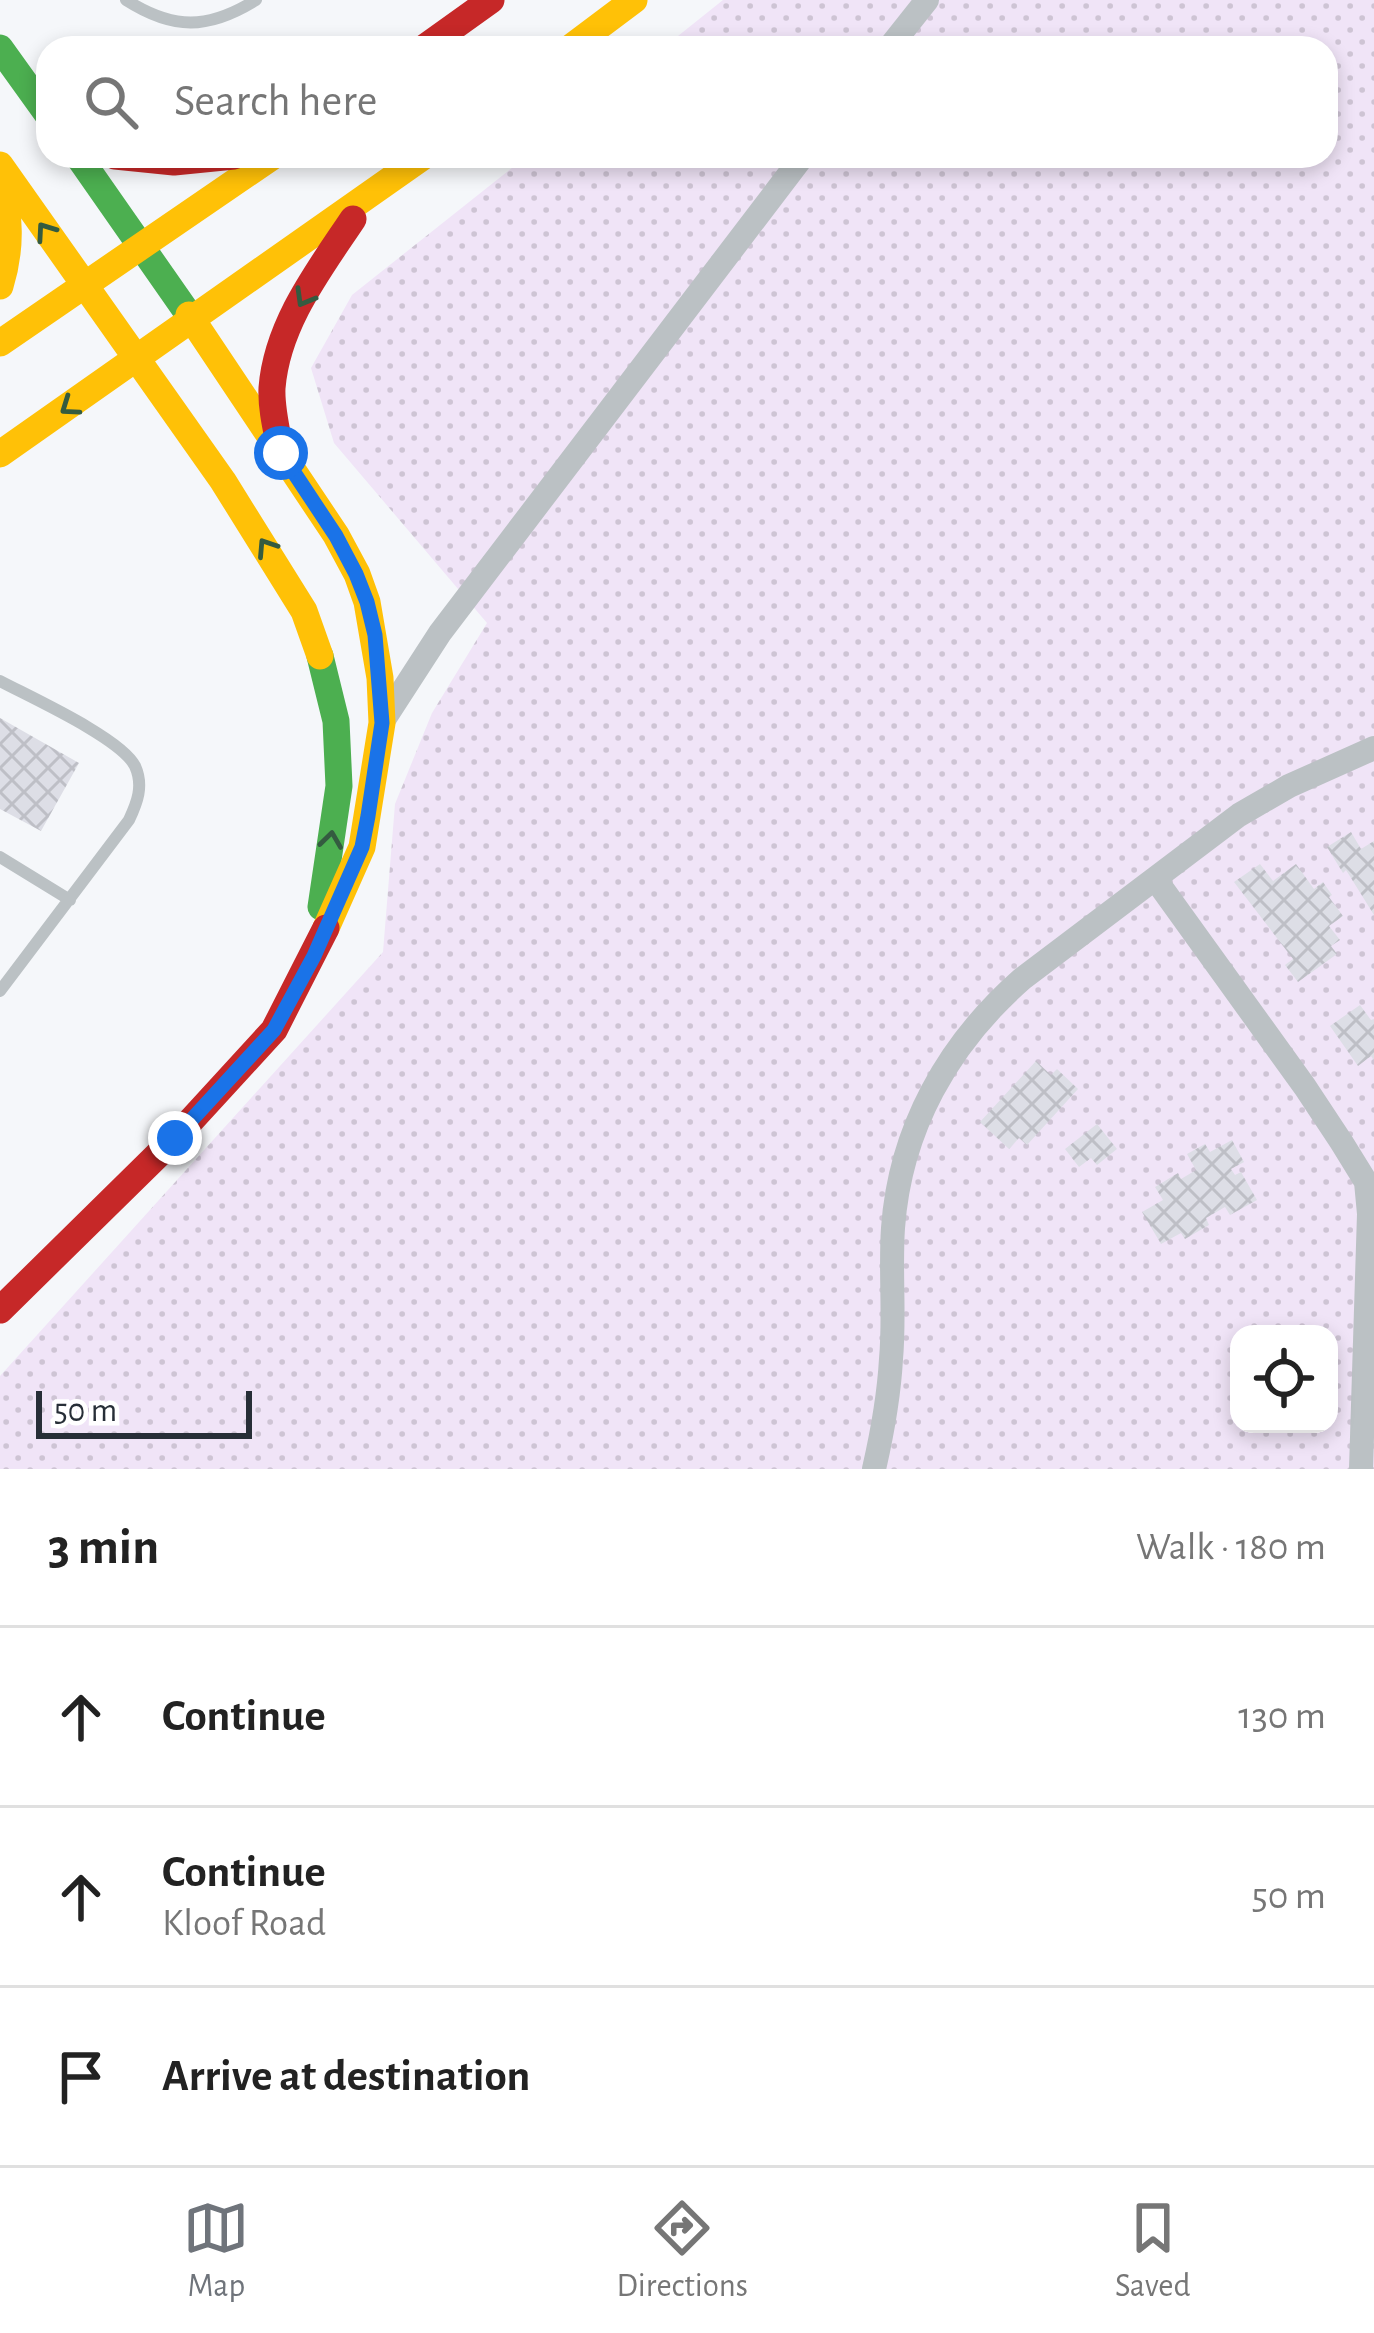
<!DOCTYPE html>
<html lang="en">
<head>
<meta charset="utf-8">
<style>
	body { margin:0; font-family:"Alegreya Sans",sans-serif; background:#f2f2f2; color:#222 }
	.controls { position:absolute; right:36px; bottom:36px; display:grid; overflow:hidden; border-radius:24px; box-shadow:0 6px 18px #0003 }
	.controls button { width:108px; height:108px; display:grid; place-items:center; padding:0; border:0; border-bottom:3px solid #e0e0e0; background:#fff; color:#222; font:60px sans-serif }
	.scale { position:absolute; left:36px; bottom:30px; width:216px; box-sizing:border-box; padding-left:12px; border:6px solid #272e37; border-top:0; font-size:33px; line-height:42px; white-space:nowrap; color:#272e37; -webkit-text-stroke:9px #fff; paint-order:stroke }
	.stop { position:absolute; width:36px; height:36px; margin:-27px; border:9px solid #1a73e8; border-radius:50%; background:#fff }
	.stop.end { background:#1a73e8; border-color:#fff; box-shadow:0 3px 12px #0008 }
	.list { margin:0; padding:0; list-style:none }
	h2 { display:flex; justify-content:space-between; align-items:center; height:156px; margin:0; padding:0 48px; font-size:51px }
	h2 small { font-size:39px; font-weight:400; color:#767676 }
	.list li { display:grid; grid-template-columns:78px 1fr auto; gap:36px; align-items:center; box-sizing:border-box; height:180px; padding:0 48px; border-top:3px solid #e0e0e0 }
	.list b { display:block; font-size:45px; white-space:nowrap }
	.list p { margin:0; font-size:39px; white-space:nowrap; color:#767676 }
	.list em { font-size:39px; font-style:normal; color:#767676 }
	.icon { flex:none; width:66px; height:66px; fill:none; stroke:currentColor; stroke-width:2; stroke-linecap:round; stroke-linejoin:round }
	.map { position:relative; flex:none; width:1374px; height:1469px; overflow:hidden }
	.search { position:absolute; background:#fff; box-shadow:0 6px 18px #0003; left:36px; right:36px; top:36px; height:132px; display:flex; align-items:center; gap:30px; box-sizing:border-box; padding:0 42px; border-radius:36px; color:#767676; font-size:45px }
	.sheet { height:696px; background:#fff }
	nav { display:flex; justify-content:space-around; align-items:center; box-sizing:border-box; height:168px; border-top:3px solid #e0e0e0; background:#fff; font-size:33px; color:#767676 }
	nav a { display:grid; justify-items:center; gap:6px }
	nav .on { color:#6f747b }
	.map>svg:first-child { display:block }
	.green { fill:url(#green-dots); fill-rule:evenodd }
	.building { fill:url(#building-cross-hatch) }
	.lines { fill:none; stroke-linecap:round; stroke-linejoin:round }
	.lane { stroke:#bbc1c4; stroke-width:12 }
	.street { stroke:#bbc1c4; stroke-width:24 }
	.fast { stroke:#4caf50; stroke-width:27 }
	.slow { stroke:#ffc107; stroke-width:27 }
	.jam { stroke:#c62828; stroke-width:27 }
	.oneway { stroke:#345b40 }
	.route { stroke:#1a73e8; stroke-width:15 }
</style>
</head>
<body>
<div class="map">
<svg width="1374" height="1469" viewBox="0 0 1374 1469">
	<defs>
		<pattern id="green-dots" width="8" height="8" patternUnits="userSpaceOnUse" patternTransform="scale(3)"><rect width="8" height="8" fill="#f0e4f7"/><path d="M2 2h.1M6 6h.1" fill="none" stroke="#cec4d4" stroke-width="1.8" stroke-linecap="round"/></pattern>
		<pattern id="building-cross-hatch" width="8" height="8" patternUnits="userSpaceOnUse" patternTransform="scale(3)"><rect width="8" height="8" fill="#dddee6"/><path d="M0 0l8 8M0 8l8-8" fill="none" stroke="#bebfc6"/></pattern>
	</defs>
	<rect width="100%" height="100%" fill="#f5f7fa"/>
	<path class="green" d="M723,0H1374V1469H0V1376L383,952L395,804L432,713L487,623L334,443L311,368L352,295L527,156H1326V48H663ZM1239,1334H1329V1424H1239Z"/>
	<path class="building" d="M0,718L79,763L41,831L0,809Z
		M1351,832L1361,849L1374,841V915L1346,870L1343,873L1327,847Z
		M1260,864L1273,881L1296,864L1314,889L1323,882L1332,895L1329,897L1343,916L1329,926L1340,940L1331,946L1337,954L1298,982L1285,965L1293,959L1234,882Z
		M1360,1005L1371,1020L1374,1019V1060L1371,1056L1358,1066L1330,1026Z
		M1036,1061L1051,1075L1057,1069L1078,1089L1027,1145L1019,1138L1009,1149L980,1122Z
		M1097,1124L1117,1149L1097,1165L1091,1158L1079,1167L1065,1149Z
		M1232,1140L1244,1162L1231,1169L1235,1175L1241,1172L1257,1200L1230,1215L1225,1207L1206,1218L1209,1225L1185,1239L1181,1233L1161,1244L1142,1212L1163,1200L1155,1187L1178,1173L1181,1179L1196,1170L1187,1154L1205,1144L1210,1152Z"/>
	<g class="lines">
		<path class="lane" d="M126,0C173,30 208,30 256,0
			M0,681C30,697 121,738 135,766C144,786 137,803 129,820L0,991
			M0,857L70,900"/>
		<path class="street" d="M889,48L927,0
			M383,721L440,633L803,156
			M1156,880L1305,1087L1342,1143L1366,1182L1369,1214L1361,1469
			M874,1469C882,1434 889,1395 891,1359C895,1315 890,1272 893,1228C900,1129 948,1044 1022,979L1239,815L1289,786L1374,748"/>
		<path class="fast" d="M0,48L48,115
			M78,156L189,315
			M320,656L336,721L339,786L321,907"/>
		<path class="slow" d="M570,48L634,0
			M0,165L223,481L304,611L320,656
			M0,176C10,215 12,247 0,286
			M189,315L336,535L357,574L367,602L380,678L382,723L362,847L326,928
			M0,343L273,156
			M0,454L424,156"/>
		<path class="jam" d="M424,48L491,0
			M115,156L174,162L234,156
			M281,453C277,432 271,409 272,388C277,324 319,270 353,219
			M0,1310L175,1138L274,1030L326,928"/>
	</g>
	<defs><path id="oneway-chevron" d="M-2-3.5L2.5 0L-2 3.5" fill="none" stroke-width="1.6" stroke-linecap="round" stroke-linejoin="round" transform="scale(3)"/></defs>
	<g class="oneway">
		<use href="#oneway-chevron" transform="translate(45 231) rotate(-125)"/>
		<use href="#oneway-chevron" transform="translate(304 298) rotate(120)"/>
		<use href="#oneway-chevron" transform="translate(69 407) rotate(145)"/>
		<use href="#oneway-chevron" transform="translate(266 547) rotate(-123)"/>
		<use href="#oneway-chevron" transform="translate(331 840) rotate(-82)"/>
	</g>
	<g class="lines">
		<path class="route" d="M175,1138L274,1030L314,956L362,847L368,816L382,723L375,635L367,602L356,574L336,536L281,453"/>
	</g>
</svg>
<div class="controls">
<button><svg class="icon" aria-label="locate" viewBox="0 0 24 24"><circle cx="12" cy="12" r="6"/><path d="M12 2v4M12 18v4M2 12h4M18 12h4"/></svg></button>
</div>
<div class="scale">50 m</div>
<div class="stop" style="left:281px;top:453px"></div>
<div class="stop end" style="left:175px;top:1138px"></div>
<div class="search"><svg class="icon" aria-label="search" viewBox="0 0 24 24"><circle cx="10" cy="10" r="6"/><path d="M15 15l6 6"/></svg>Search here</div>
</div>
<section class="sheet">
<h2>3 min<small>Walk · 180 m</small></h2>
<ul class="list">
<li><svg class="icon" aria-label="ahead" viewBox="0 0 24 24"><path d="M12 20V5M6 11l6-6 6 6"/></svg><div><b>Continue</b></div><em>130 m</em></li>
<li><svg class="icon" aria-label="ahead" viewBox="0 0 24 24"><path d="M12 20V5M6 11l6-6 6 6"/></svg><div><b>Continue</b><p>Kloof Road</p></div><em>50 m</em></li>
<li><svg class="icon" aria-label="arrive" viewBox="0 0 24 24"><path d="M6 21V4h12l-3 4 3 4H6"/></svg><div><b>Arrive at destination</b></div></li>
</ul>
</section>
<nav>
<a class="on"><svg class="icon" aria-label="map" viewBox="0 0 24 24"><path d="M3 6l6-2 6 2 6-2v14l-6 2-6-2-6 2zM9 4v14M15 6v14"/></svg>Map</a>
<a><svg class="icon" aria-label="directions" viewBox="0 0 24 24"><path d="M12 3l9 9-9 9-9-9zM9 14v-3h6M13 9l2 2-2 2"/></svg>Directions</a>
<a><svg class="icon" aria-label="saved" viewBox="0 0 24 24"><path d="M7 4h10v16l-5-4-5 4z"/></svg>Saved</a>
</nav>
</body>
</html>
